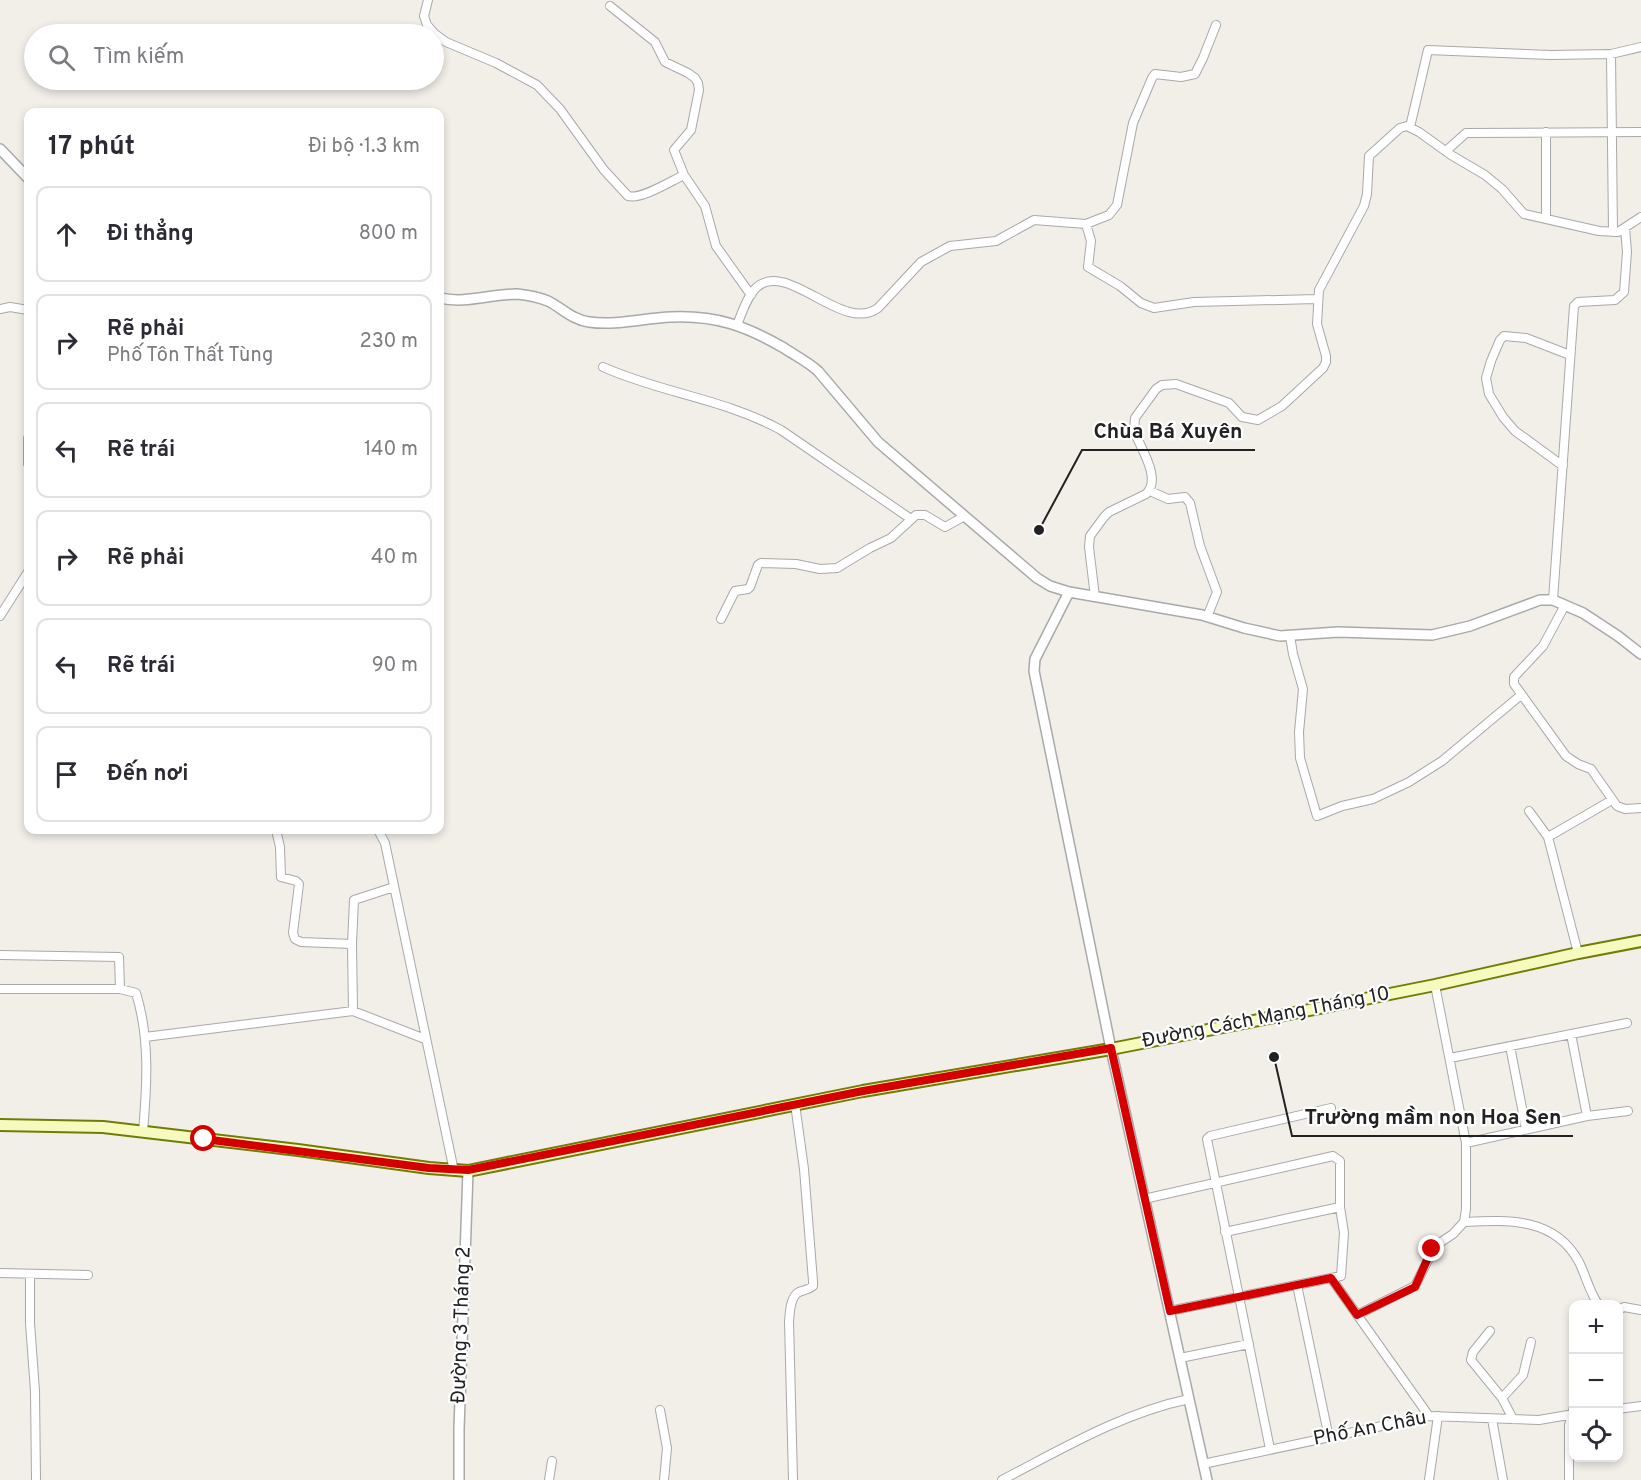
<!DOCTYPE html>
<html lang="vi">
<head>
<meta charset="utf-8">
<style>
	body { margin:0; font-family:Overpass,sans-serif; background:#f7f7f7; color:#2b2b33 }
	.controls { position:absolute; right:18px; bottom:18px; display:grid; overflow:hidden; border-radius:12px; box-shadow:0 3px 9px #0003 }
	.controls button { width:54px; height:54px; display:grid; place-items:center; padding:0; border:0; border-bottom:2px solid #e1e1e2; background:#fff; color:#2b2b33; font:30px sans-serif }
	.stop { position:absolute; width:18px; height:18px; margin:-14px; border:4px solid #d40000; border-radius:50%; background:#fff }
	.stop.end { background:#d40000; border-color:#fff; box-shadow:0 2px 6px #0008 }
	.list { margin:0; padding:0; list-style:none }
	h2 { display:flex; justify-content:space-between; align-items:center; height:78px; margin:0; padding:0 24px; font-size:26px }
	h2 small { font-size:20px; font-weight:400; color:#7c7c81 }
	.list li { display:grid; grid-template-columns:39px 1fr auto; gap:18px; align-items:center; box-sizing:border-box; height:96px; margin:0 12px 12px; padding:0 12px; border:2px solid #e1e1e2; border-radius:12px }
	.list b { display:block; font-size:22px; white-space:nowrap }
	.list p { margin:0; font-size:20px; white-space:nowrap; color:#7c7c81 }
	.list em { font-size:20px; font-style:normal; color:#7c7c81 }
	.icon { flex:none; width:33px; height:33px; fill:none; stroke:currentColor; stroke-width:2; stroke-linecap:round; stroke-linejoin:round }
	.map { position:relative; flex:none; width:1641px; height:1480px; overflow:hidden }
	.search { position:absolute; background:#fff; box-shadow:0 3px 9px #0003; left:24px; top:24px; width:420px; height:66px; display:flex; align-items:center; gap:15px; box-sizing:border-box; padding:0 21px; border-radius:33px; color:#7c7c81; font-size:22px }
	.panel { position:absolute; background:#fff; box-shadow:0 3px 9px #0003; left:24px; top:108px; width:420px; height:726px; border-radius:12px }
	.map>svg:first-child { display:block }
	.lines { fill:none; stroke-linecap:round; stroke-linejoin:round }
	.minor-casing { stroke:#a9a9a9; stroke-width:10 }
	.tertiary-casing { stroke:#a9a9a9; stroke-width:12 }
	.secondary-casing { stroke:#707d05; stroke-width:14 }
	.minor { stroke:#fff; stroke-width:8 }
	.tertiary { stroke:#fff; stroke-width:9 }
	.secondary { stroke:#f7fabf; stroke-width:10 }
	.route { stroke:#d40000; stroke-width:8 }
	.labels { text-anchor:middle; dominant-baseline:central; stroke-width:4.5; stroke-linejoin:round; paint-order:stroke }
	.street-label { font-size:20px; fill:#222; stroke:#fff }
	.leader { fill:none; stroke:#222; stroke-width:2 }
	.callout-dot { fill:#222; stroke:#fff; stroke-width:2 }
	.callout-label { font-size:21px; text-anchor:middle; font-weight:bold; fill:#222; stroke:#fff; stroke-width:4.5; stroke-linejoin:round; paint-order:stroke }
</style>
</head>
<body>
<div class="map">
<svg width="1641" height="1480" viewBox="0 0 1641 1480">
	<rect width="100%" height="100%" fill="#f2efe9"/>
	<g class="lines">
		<defs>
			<path id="minor" d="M428,0L424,16L427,25L435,34L446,42L496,63L537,85L560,109L604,170L628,196C641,200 671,181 684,175
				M610,6L655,42L665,62L688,73L695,78L698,83L699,90L691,130L674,150L684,175L705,206L716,246L751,295
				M1611,54L1613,232
				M1410,127L1428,50L1551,55L1611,54L1641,47
				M1546,132V219
				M1446,151L1466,133L1641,132
				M1086,224L1091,241L1088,267L1120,286L1141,303L1154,308L1194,302L1317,299
				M0,309L10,307L28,310
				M737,325C742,313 747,296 757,287C788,260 843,334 878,308L921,262L950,246L996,241L1034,220L1086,224L1109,215L1117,205L1133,123L1152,78L1155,74L1181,77L1195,74L1203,58L1216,25
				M603,367C661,393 725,399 781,430L911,519
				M28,438V464
				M1563,466L1515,431L1503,417L1489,394L1486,378L1491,361L1500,340L1504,336L1526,338L1570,355
				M1150,491L1168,499L1185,497L1190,503L1200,546L1217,592L1207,617
				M1095,597L1089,547L1090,536L1104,517L1109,512L1146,494C1162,479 1141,449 1134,431L1135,418L1156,389L1162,385L1176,384L1229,403L1242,417L1258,420L1282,406L1323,368L1326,362V356L1317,324L1319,290L1364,206L1367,194L1369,156L1400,128L1407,126L1419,132L1451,155L1485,175L1502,189L1524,214L1599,231L1618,232L1641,217
				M1553,600L1574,306L1578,302L1615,300L1624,292L1627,252L1625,228
				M1565,605L1543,646L1514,677V684L1566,756L1578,764L1591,769L1617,806L1625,809L1641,808
				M0,616L28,572
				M721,619L735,591L748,589L750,587L758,565L761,563L796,564L820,569L837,568L870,548L891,538L916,515H925L945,527L963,517
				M1290,636L1293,654L1303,689L1299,732L1300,758L1317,816L1342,806L1373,799L1409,782L1442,761L1521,695
				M1529,811L1548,837
				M276,830L280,847L281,877L296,881L299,884L293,933L295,939L301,942L352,944
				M378,830L385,843L454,1171
				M1578,953L1548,837L1612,800
				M0,955L119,957L120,989
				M0,989H120L136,993C150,1038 147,1086 143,1132
				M353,1011L352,944L354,900L394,887
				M1571,1034L1587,1116
				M145,1037L353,1011L425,1039
				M1510,1046L1526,1129
				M1450,1058L1627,1023
				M1466,1143L1587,1116L1628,1111
				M1144,1199L1333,1156L1340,1161V1207L1344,1233L1341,1276L1169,1311
				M1464,1222C1508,1220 1555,1217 1579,1262C1586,1276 1589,1291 1598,1304
				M1225,1232L1340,1207
				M0,1273L88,1275
				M30,1274V1323L35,1391L36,1480
				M1331,1278L1429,1416
				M1297,1285L1329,1438
				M1618,1310L1624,1307L1641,1310
				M1357,1315L1415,1286L1435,1246L1453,1234L1464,1222L1466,1209V1143L1435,985
				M1490,1331L1473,1352L1471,1360L1502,1398L1513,1419
				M1180,1358L1249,1344
				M1502,1398L1523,1375L1531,1342
				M1618,1409L1641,1406
				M660,1410L667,1448L664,1480
				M1492,1419L1503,1480
				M1270,1449L1207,1139L1210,1136L1331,1108
				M1203,1464L1429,1416L1539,1420L1574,1414
				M549,1480L552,1461
				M793,1480L789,1321C790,1312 790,1297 799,1292C804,1290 808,1290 813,1286V1281L804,1169L795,1104
				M1002,1480C1062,1449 1122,1413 1189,1399
				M1429,1480L1438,1416
				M1569,1480V1425L1574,1407"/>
			<path id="tertiary" d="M0,149L28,178
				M440,298C466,304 490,294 517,294C527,295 538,297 548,301C562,308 573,320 589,322C616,326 644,318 671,317C716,315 746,326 784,348C796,356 808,362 818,371L878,442L1037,578L1050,586L1069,592L1202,615L1244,628L1280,636L1338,632L1432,635L1470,626L1540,600H1553L1583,613L1618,636L1641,654
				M1069,592L1035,659L1034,671L1111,1049L1207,1480
				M459,1480V1429L468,1171"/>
			<path id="secondary" d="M0,1125L103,1127L298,1150L429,1168L468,1171L863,1091L1111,1049L1279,1016L1435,985L1578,953L1641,941"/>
		</defs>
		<use href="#minor" class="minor-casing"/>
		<use href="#tertiary" class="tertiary-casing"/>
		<use href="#secondary" class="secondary-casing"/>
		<use href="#minor" class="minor"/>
		<use href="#tertiary" class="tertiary"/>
		<use href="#secondary" class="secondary"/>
	</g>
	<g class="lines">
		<path class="route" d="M204,1139L429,1168L468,1170L863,1091L1111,1048L1170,1311L1331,1278L1357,1315L1415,1287L1432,1249"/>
	</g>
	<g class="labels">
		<g class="street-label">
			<text transform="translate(1266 1018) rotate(-11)">Đường Cách Mạng Tháng 10</text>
			<text transform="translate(462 1325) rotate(-88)">Đường 3 Tháng 2</text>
			<text transform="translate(1370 1429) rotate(-11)">Phố An Châu</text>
		</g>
	</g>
	<path class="leader" d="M1039 530L1082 450H1255M1274 1057L1292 1136H1573"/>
	<g class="callout-dot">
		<circle cx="1039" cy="530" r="6"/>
		<circle cx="1274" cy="1057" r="6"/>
	</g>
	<g class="callout-label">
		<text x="1168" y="438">Chùa Bá Xuyên</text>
		<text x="1433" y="1124">Trường mầm non Hoa Sen</text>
	</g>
</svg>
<div class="controls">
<button>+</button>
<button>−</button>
<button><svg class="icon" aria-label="locate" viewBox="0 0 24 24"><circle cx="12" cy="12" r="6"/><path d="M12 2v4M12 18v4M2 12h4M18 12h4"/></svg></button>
</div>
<div class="stop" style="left:204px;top:1139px"></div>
<div class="stop end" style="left:1432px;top:1249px"></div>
<div class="search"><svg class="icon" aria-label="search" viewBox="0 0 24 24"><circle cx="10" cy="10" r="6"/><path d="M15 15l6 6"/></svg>Tìm kiếm</div>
<section class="panel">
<h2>17 phút<small>Đi bộ · 1.3 km</small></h2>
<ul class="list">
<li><svg class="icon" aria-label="ahead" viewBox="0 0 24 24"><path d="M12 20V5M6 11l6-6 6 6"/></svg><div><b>Đi thẳng</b></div><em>800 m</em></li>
<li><svg class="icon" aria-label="right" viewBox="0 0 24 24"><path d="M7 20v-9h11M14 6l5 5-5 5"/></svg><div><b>Rẽ phải</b><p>Phố Tôn Thất Tùng</p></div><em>230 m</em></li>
<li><svg class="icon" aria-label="left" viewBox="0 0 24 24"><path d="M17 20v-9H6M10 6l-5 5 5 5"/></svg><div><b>Rẽ trái</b></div><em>140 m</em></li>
<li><svg class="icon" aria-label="right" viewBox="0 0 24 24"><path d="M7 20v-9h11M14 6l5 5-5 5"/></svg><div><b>Rẽ phải</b></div><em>40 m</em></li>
<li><svg class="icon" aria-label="left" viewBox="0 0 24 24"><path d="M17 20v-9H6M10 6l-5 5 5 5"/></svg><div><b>Rẽ trái</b></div><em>90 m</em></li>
<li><svg class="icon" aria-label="arrive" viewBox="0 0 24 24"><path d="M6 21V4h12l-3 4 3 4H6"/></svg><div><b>Đến nơi</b></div></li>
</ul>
</section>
</div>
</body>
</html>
